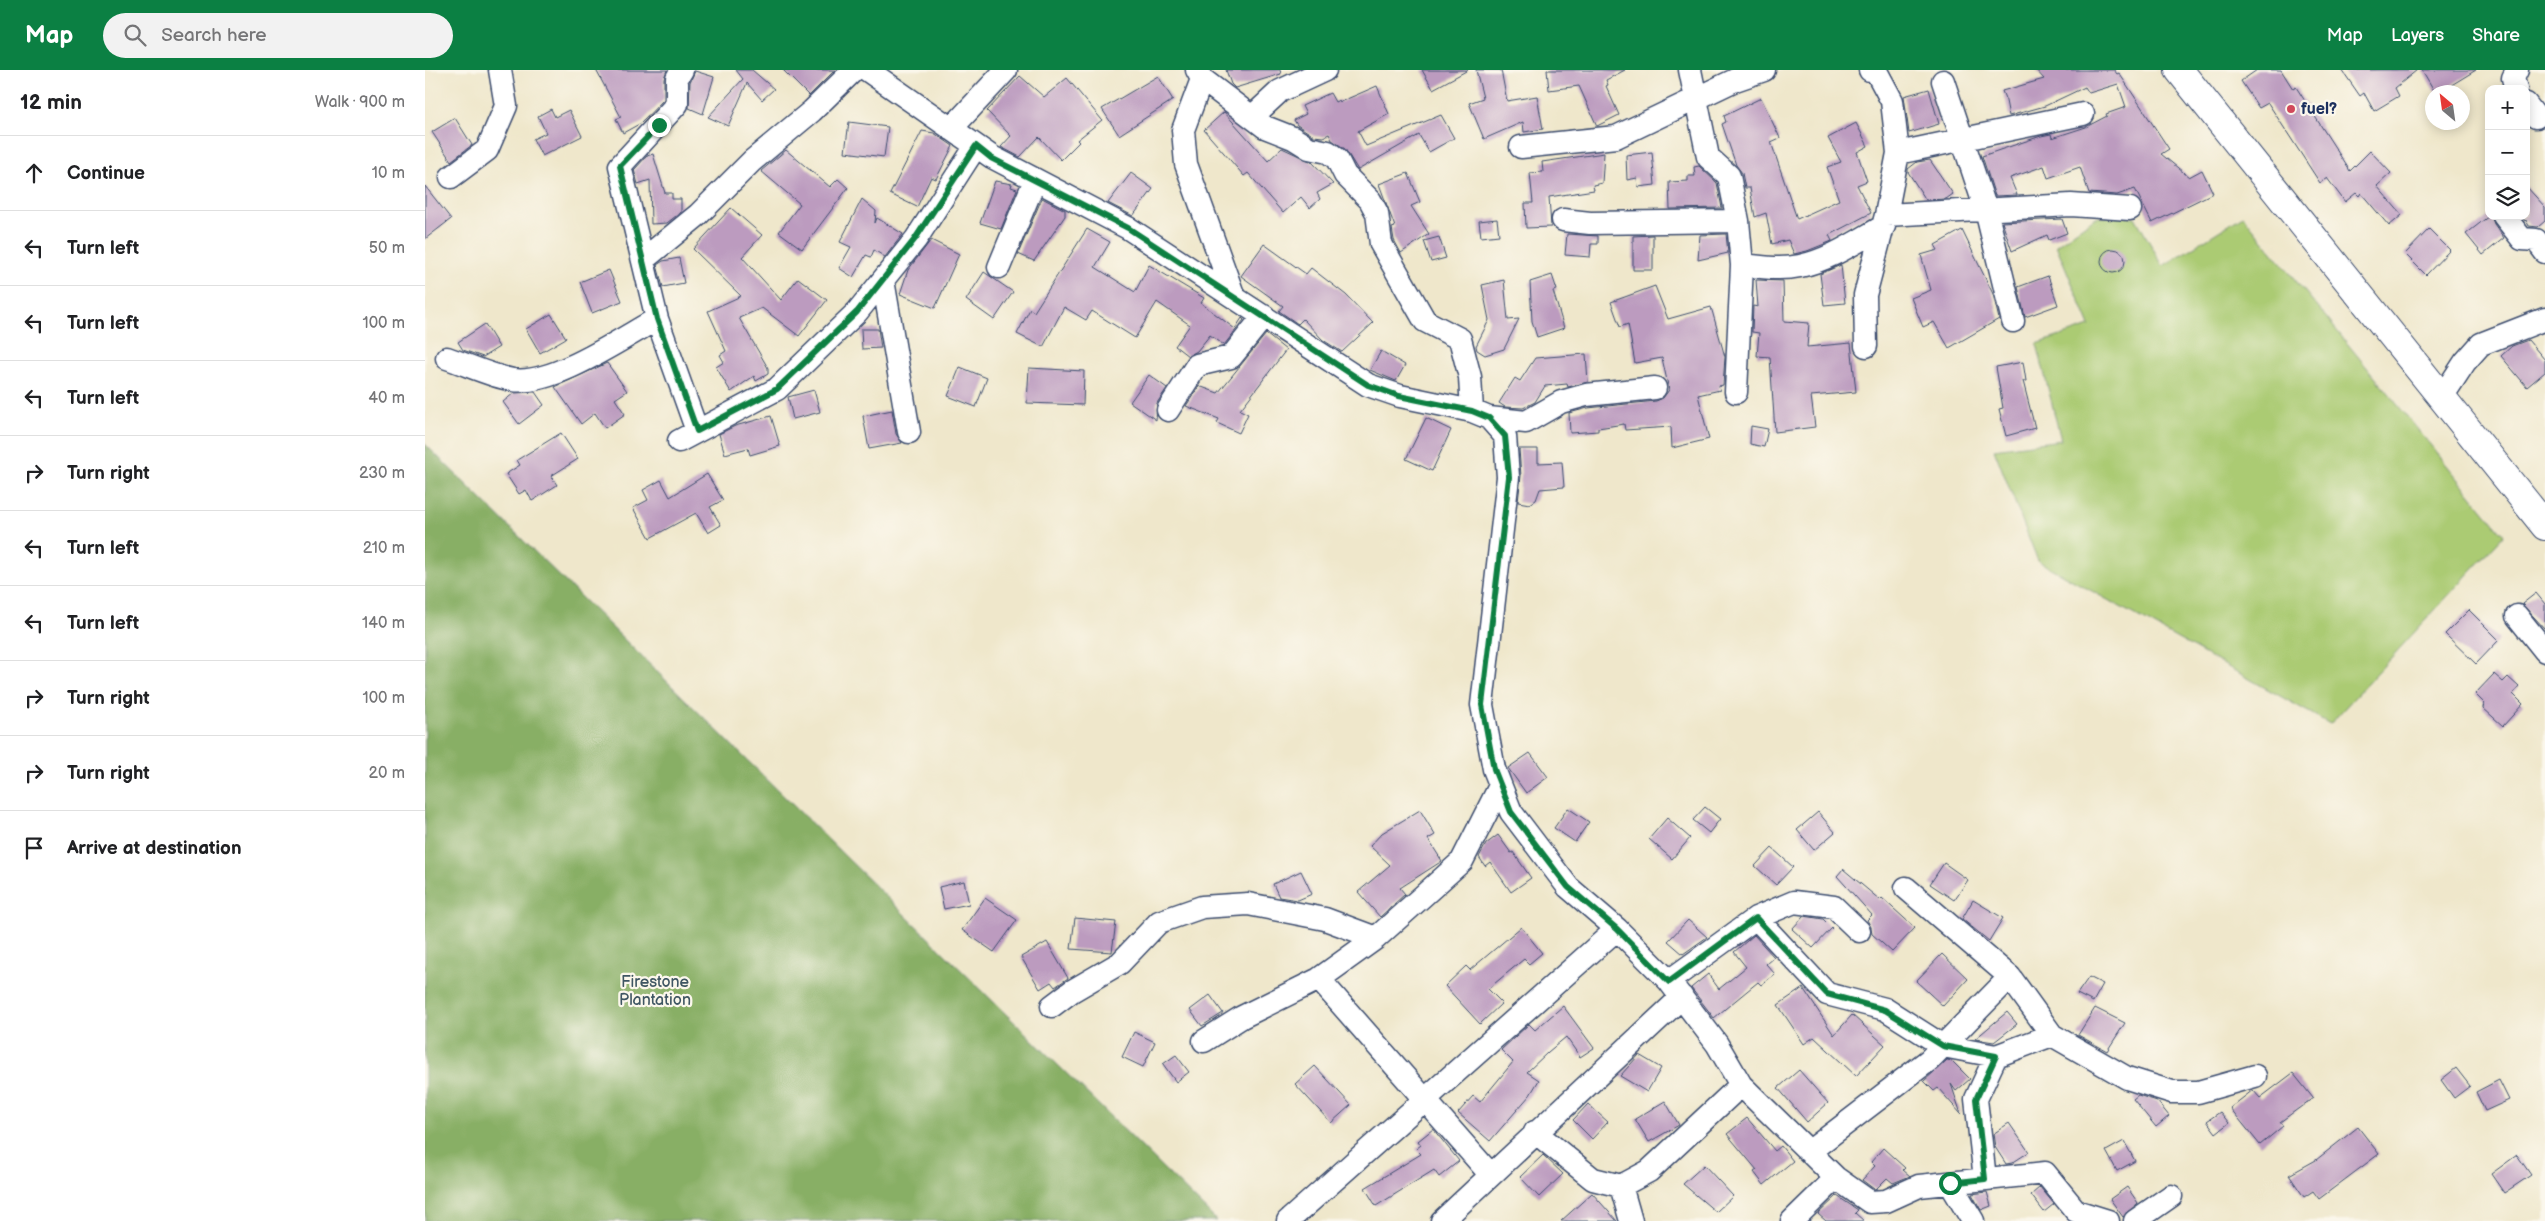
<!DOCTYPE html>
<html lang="en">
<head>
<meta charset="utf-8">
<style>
	body { margin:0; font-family:"Balsamiq Sans",sans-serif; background:#f2f2f2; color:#202124 }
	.controls { position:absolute; right:15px; top:15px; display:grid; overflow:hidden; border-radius:10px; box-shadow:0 2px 12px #0003 }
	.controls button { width:45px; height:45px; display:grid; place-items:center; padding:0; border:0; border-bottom:1px solid #e0e0e0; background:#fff; color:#202124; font:25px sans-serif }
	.compass { position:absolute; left:2000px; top:15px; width:45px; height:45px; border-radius:50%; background:#fff; box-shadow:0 2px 12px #0003; rotate:331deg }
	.stop { position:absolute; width:15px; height:15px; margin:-11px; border:4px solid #0b8043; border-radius:50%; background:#fff }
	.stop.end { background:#0b8043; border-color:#fff; box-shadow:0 1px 5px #0008 }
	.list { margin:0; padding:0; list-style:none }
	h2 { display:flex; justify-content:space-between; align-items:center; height:65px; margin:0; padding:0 20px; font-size:21px }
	h2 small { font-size:16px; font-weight:400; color:#757577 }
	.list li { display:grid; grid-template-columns:32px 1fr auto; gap:15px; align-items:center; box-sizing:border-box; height:75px; padding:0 20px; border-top:1px solid #e0e0e0 }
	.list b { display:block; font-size:19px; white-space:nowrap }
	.list em { font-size:16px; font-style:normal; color:#757577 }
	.icon { flex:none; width:28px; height:28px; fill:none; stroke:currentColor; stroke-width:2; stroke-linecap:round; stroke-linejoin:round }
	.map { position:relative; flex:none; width:2120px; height:1151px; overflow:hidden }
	header { display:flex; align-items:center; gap:30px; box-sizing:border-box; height:70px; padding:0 25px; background:#0b8043; color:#fff }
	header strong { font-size:24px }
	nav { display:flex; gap:28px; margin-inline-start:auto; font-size:18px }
	.search { width:350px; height:45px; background:#f2f2f2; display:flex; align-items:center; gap:12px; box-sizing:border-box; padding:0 18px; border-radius:28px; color:#757577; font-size:19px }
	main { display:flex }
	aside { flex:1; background:#fff }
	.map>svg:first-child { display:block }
	.green { fill:#abcb73; stroke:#637d68 }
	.forest { fill:#88af65; stroke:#526f62 }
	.building { fill:#bc9bbf }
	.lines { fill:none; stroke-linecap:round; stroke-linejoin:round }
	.minor-casing { stroke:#3b4b6e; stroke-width:25 }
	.major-casing { stroke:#3b4b6e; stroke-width:30 }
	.minor { stroke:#fff; stroke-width:22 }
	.major { stroke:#fff; stroke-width:28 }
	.route { stroke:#0b8043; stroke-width:6 }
	.poi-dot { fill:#d1495b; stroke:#fbf7ec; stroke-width:2 }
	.labels { text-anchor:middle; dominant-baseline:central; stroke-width:4.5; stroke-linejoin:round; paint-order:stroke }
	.poi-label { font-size:16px; font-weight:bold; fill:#1b2f5e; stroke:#fbf7ec; text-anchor:start }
	.park-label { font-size:16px; fill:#3f5663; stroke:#fbf7ec }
</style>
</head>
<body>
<header>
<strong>Map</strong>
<div class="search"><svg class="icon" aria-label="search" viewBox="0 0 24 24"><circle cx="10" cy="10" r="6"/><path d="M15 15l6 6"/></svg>Search here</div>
<nav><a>Map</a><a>Layers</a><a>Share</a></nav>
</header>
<main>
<aside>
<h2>12 min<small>Walk · 900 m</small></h2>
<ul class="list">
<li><svg class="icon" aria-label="ahead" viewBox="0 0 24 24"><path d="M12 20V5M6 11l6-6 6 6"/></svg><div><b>Continue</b></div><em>10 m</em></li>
<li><svg class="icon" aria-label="left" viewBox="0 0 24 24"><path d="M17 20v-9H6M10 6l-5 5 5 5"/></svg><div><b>Turn left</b></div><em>50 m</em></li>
<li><svg class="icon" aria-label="left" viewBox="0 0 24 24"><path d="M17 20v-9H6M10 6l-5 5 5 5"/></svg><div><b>Turn left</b></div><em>100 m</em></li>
<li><svg class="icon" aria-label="left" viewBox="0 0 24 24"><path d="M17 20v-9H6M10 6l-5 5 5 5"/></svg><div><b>Turn left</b></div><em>40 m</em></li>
<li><svg class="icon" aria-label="right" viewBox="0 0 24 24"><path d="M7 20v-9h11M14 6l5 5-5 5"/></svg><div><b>Turn right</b></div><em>230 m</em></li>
<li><svg class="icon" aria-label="left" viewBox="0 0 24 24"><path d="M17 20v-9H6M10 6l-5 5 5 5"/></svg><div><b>Turn left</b></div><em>210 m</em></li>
<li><svg class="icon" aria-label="left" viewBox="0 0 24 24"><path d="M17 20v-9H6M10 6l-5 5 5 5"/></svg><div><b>Turn left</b></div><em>140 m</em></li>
<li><svg class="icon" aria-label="right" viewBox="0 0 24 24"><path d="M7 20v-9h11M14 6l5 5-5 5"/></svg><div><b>Turn right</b></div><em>100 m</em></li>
<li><svg class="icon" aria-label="right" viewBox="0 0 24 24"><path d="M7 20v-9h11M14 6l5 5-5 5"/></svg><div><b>Turn right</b></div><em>20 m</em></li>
<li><svg class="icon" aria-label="arrive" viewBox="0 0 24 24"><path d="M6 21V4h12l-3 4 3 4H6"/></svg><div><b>Arrive at destination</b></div></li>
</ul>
</aside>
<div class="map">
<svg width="2120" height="1151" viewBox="0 0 2120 1151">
	<rect width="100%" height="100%" fill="#fbf7ec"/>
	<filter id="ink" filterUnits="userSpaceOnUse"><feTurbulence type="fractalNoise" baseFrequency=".02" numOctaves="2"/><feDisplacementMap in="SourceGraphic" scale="10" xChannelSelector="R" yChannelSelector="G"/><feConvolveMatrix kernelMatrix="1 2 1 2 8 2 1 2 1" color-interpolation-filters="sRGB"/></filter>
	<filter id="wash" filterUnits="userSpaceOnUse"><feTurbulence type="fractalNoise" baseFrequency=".0096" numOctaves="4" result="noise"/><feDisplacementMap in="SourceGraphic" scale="20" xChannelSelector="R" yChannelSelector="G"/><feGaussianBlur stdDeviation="1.12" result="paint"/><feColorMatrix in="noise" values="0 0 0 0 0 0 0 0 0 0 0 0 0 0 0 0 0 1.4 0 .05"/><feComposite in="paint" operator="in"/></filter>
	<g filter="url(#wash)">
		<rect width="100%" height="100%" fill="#efe7cb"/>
		<path class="green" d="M1818,146L2079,465L1905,654L1613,491L1569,379L1636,370L1612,274L1665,256L1631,175L1671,147H1710L1738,196Z"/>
		<path class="forest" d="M0,374L792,1151H0Z"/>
		<g id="blocks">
			<path class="building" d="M171,0H242L239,8V29L216,53L198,63L191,49L196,47Z
				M311,0H327L349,19L337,30L322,13L303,56L283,47L318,9Z
				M358,0H410L384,26Z
				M801,0H855L856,4L810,18L806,14Z
				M997,0H1043L1008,19Z
				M1051,0H1076L1082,31L1112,26L1118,59L1099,62L1098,52L1059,69L1044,33L1058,28Z
				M1122,0H1200L1181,10L1183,15L1181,16L1194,45L1172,56L1154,16L1124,20Z
				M1611,0H1689L1692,4L1694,3L1744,79L1736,84L1764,107L1777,100L1788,123L1727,153L1710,119L1692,125L1664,123L1655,97L1623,108L1619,96L1585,108L1592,125L1570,126L1557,86L1616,66L1626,64L1627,68L1661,57L1682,46L1681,44L1701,37L1693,14L1664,23L1660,17L1620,36L1584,46L1581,31L1577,21L1619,9Z
				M1832,0H1856L1868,19L1871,17L1925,101L1945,81L1966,103L1952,116L1977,145L1964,156L1936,123L1934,126L1931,123L1920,132L1902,108L1895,113L1843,33L1834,38L1816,11Z
				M1917,0H1992L1970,18L1974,26L1949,41L1939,23L1935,26Z
				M1997,0H2051L2015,22H2010Z
				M270,1L289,7L278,44L264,38L265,12Z
				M595,6L619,27L642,8L677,50L652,70L654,72L636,90L614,67L595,87L576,77L586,66L562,41Z
				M733,6L748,30L694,65L677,39Z
				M952,16L964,44L933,61L941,76L1016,45L1029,68L1004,82L994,65L933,100L920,79L907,70L904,64L898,67L889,66L872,55L869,50L881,44L877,36L905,23L910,32L914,30L915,32Z
				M1504,19L1514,54L1484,63L1479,26Z
				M1336,28L1355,68L1346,72L1372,149L1414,130L1402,97L1416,92L1403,68L1431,53L1443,76L1432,82L1442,111L1432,115L1446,143L1404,165L1407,171L1382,181L1369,184L1363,170L1347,174L1341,143L1330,147L1325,118H1320L1317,103L1311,95L1297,54L1301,52L1299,46Z
				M126,39L130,47L144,40L157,66L117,86L108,69L121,63L113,46Z
				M799,42L843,91L857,78L887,92L908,114L892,123L895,129L885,138L876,127L858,143L823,103L819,106L779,60Z
				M30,48L47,75L26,91L7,62Z
				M424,52L463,57L459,87L420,82Z
				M497,61L509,63L528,76L511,109L506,107L492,137L465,124Z
				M361,80L405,117L413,109L423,118L377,179L354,162L375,134L336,101Z
				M1227,82L1230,115L1213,117L1212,108L1202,110L1201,85Z
				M1179,83L1177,113L1168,115L1169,120L1124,127L1126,157L1101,158L1100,133H1108L1105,103L1118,102L1117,92Z
				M228,84L240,123H247V129H256V142L242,153L226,154L225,110L213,114L209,100L222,86Z
				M1505,90L1528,124L1521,129L1501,130L1483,102V99L1492,92Z
				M1274,96L1292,113L1297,138L1245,139L1244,112L1263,111V106H1270L1269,97Z
				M706,103L728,119L708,146L683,133Z
				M983,103L995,132L986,136L1004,164L976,183L969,170L967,158L970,157L954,114Z
				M570,111L587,114L586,117L592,119L576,159L555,153Z
				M0,116L26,149L0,169Z
				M2101,116L2120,137V151L2113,157L2104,156L2101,150L2100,151L2096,146H2101Z
				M617,128L640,140V146L609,191L593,184Z
				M437,129L451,141L450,153L452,148L478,164L460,187L449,180L446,187L441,185L428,207L414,198L426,177L415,172Z
				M306,138L337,165L317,187L356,230L373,208L402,230L374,266L337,238L314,248L343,298V304L331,311L329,306L306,322L291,297L299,292L295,285L301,281L283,241L316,226L268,179Z
				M2064,146H2066L2069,154L2079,168L2058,185L2041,164Z
				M1072,149L1074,165L1056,167L1054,151Z
				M1637,149L1642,163L1624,170L1622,165L1587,181L1577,152Z
				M662,159L685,172L670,197L710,222L724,195L779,228L776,233L810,259L817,248L819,250L799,275L785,265L772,281L763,286L750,276L765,255L732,232L710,268L667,241L661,250L639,237L618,277L592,264L605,239L609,242Z
				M2004,159L2025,180L2001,205L1980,184Z
				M1537,160L1568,224L1574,249L1524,278L1509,252L1498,257L1486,228L1506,220L1496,185L1513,180L1510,175Z
				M1142,164L1173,166V174H1166L1165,187L1140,185Z
				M1301,164L1303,183L1273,190L1275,165Z
				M1228,165V200H1208V166Z
				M1014,167L1021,188L1006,192L999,171Z
				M506,170L534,184L510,238L475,224L483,200Z
				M839,174L881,204L886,198L921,225L948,253L917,282L898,270L878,249L873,254L854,241L858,236L816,206Z
				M1676 191a12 12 0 1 1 24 0a12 12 0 1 1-24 0Z
				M254,188L259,213L238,217L232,195L238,191Z
				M1416,195L1420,233L1399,235L1395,204Z
				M184,200L197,231L167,243L155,212Z
				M559,202L588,222L569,250L541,230Z
				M1127,205L1132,220L1128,221L1139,258L1112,267L1107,251L1105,212Z
				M1623,206L1633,235L1600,247L1593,217Z
				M1079,210L1083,250L1094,249L1079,279L1060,285L1052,280L1051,276L1064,250L1057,215Z
				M1331,210L1358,211L1359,251L1384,253L1382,277L1426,273L1431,322L1386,326L1390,357L1350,362L1345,287L1332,286L1334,263L1327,262L1328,236L1333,237Z
				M1230,216L1243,249L1286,237L1300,287L1298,315L1294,316L1295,320L1273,325L1284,369L1247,378L1246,357L1200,360L1199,354L1173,358V361L1145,363L1144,343L1163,338L1231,331L1238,328L1244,320L1237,288L1210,293L1203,254L1195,257L1186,232Z
				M126,244L141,268L115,283L101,259Z
				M60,254L74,277L58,287L38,280L33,272Z
				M436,259H453L456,278L437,279Z
				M841,264L861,280L815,340L823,344L814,363L792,353L794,349L761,336L774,316L793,323Z
				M2103,270L2120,290V302L2102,317L2076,286L2087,276Z
				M956,281L980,295L971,311L945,300Z
				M1161,284L1163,312L1143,317L1142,314L1120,316L1110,332L1098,338L1080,337L1074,333L1090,308L1095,311L1110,288Z
				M1598,292L1601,311H1598L1610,358L1581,366L1574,339L1578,338L1571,297Z
				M182,293L202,321L190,329L200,344L180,358L170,343L156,354L130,317Z
				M535,297L562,308L551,337L523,326Z
				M604,298L659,301L658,335L602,333Z
				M724,305L742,318L732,333L731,350L705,332Z
				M389,320L395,342L368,349L363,327Z
				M110,322L119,335L94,354L78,332L89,323Z
				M467,340L471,364L477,373L444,379L438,346Z
				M346,346L355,376L325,385L323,378L300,384L294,364L310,356Z
				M1001,348L1026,360L1007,401L981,389Z
				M1326,356L1343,359L1339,377L1325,374Z
				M136,363L153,389L126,406L132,415L107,431L101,420L94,424L81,404L95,395L92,390Z
				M1094,379H1113V393L1137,392L1139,417L1115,419L1111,430L1105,434L1093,432L1096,406Z
				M282,404L298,430L285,437L296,455L283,463L271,443L225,468L208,438L223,430L218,420L236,410L245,427Z
				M2111,523L2120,534V559L2097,534Z
				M2044,540L2074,570L2051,594L2020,564Z
				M2069,604L2078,612L2083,607L2094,617L2088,624L2098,634L2078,656L2058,638L2059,633L2050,624Z
				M1105,683L1123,707L1101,723L1083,698Z
				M1280,737L1295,749L1284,763L1268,750Z
				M1143,738L1164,752L1150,772L1129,758Z
				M995,740L1010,765L1003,769L1017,791L975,818L980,824L955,847L933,822L965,795L945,776L957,763Z
				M1393,742L1410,762L1389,780L1372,760Z
				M1242,748L1265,768L1247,789L1224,769Z
				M1073,765L1086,783L1088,782L1106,808L1086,822L1065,792L1060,796L1054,787L1061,774Z
				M1347,778L1368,797L1351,815L1330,796Z
				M1519,793L1543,810L1529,830L1505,814Z
				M1418,799L1455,830L1457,828L1490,858L1467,882L1447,864L1446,857L1442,850L1447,845L1412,806Z
				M876,801L887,824L873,830L854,827L848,814Z
				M539,811L544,834L519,839L514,817Z
				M560,828L592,850L569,882L537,860Z
				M1548,830L1578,848L1564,871L1537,849Z
				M1379,846L1398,849L1407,858L1388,878L1367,859Z
				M650,848L691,852L687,882L646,879Z
				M1263,850L1282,867L1258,884L1243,871Z
				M1096,857L1117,883L1104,894L1099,889L1063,919L1077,933L1055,954L1020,916L1041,896L1045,900Z
				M1329,865L1349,887L1341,894L1350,904L1336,915L1333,912L1289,948L1266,918L1283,904L1294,919L1321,897L1309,882Z
				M622,872L643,908L630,917L626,912L615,919L596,887Z
				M1517,884L1543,909L1518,936L1491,911Z
				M1664,907L1678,914L1668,932L1652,924Z
				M1378,918L1409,965L1427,945L1460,975L1431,1006L1389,967L1379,974L1353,935Z
				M785,925L798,943L777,956L765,940Z
				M1138,936L1169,978L1155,987L1141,967L1123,982L1102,1002L1114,1010L1105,1025L1065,1071L1033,1043L1048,1026L1055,1032L1088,992L1076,980L1104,954L1110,960Z
				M1670,938L1700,953L1682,981L1653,965Z
				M1582,942L1592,954L1569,972L1550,969Z
				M709,962L730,972L718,997L697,987Z
				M751,985L764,1002L751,1012L738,994Z
				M1214,985L1236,998L1222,1022L1195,1006Z
				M1522,990L1527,991L1545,1009L1531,1021L1526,1014L1536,1044L1513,1018L1509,1021L1499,1011Z
				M890,996L926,1035L906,1053L870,1014Z
				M2031,998L2045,1016L2029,1028L2016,1010Z
				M1374,1000L1403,1033L1382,1052L1353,1018Z
				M1868,1003L1888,1028L1855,1052L1858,1056L1835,1075L1805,1038L1828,1020L1835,1028Z
				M2074,1010L2084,1030L2060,1041L2051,1022Z
				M1713,1025L1732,1031L1744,1046L1731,1057L1708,1029Z
				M1240,1031L1254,1055L1224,1072L1210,1049Z
				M1163,1034L1183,1052L1167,1069L1148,1050Z
				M1795,1042L1804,1053L1791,1063L1782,1051Z
				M1322,1048L1350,1081L1356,1076L1368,1091L1339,1115L1329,1102L1332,1100L1302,1064Z
				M1584,1053L1604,1082L1587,1093L1581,1094L1570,1077L1568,1064Z
				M1933,1057L1954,1084L1894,1129L1888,1121L1879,1127L1864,1105L1891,1090Z
				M1008,1059L1034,1091L1014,1107L1009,1100L951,1136L940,1118L996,1084L991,1079L996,1075L993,1071Z
				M1699,1071L1710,1091L1692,1101L1681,1081Z
				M1458,1078L1480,1098L1478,1100L1485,1106L1468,1113L1462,1108L1452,1118L1449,1119L1437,1110L1450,1096L1446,1092Z
				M1118,1085L1138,1104L1114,1127L1095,1107Z
				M2092,1085L2106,1105L2079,1123L2066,1104Z
				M1279,1095L1308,1126L1291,1142L1258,1114Z
				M1615,1117L1629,1134L1619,1142L1606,1125Z
				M1702,1117L1713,1133L1698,1147L1685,1129Z
				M1562,1122L1566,1136L1556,1140L1547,1124Z
				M1167,1123L1192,1151H1136Z
				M1412,1126L1433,1140L1430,1143L1439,1151H1401L1393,1144Z"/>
		</g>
	</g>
	<g filter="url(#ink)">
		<use href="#blocks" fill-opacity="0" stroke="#3b4b6e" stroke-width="1"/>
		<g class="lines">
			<defs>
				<path id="minor" d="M257,0L252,8V34L195,96L232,249L272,361
					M442,0L567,87L703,158L943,315L975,326L1047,341L1064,348L1080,366L1083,407L1057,635L1069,699L1086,742L1143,817L1192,859L1244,911L1292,974L1316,1015L1411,1108L1445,1132L1461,1131L1494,1116L1620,1103L1651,1141L1683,1151
					M772,0L777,9L840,57L868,68L884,78L903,82L912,89L920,105L945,130L952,143L956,174L1000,251L1035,269L1045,307L1047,341
					M1265,0L1283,87L1304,106L1313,151L1317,195L1311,322
					M777,9L758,60L761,94L809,227
					M1518,11L1561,140L1588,251
					M2091,19L2088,8L2092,0
					M2101,34L2111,47
					M827,47L855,21L900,0
					M526,59L581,0
					M1096,77L1191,67L1310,10L1339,0
					M1473,83L1658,44
					M26,107L62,80L81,36L75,0
					M1461,145L1646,135L1705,139
					M2079,146L2097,169L2111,170L2120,182
					M1138,150L1165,153L1313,151
					M218,190L273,145L327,91L387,41L429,0
					M1317,195C1336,197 1356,200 1375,196C1405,190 1432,171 1459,156
					M574,197L610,110
					M458,210L484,362
					M1441,276L1440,225L1461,145L1473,83L1467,31L1451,1L1445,0
					M22,288C43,295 66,306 88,310C128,316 197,268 232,249
					M2017,327L2040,292L2056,274L2120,249
					M743,340L772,295L806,287L839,246
					M1064,348L1101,352L1136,332L1161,325L1230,318
					M254,371L352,319L432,242L491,169L551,76
					M2092,546L2120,581
					M1481,818L1585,907L1627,965L1702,1008L1747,1022H1773L1830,1006
					M1331,848L1402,924L1460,939L1518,976L1571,986L1627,965
					M894,909L1065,1104
					M1244,911L1331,848L1369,832L1409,837L1434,861
					M627,936L647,921L695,893L734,852L777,837L823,834L900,849L951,868
					M779,971L817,947L894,909L951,868L1037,791L1075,716
					M1110,1062L1168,1109L1196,1116L1224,1101L1316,1015
					M1385,1081L1504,990L1585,907
					M1560,1109L1551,1029L1571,986
					M1525,1113L1548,1151
					M1196,1116L1206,1151
					M863,1151L1192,859
					M1017,1151L1257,927
					M1367,1151L1411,1108
					M1710,1151L1746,1126"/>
				<path id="major" d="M1754,0L2120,456"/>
			</defs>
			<use href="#minor" class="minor-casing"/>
			<use href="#major" class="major-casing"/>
			<use href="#minor" class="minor"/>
			<use href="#major" class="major"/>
		</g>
	</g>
	<g class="lines" filter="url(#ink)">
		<path class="route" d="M234,55L195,96L232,249L272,361L352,319L432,242L490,169L551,76L566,88L703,158L943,315L974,326L1047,341L1064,348L1080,366L1084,407L1057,635L1069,699L1086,742L1143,817L1192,859L1244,912L1331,848L1402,924L1460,940L1518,976L1571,986L1551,1029L1560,1109L1525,1113"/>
	</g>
	<circle class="poi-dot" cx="1866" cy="39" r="5"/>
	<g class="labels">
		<g class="poi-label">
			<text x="1876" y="39">fuel?</text>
		</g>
		<g class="park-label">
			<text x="230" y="912">Firestone<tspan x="230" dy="18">Plantation</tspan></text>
		</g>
	</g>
</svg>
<div class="controls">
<button>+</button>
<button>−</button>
<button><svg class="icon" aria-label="layers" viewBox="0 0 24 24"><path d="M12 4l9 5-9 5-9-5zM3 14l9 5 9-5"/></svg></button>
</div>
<svg class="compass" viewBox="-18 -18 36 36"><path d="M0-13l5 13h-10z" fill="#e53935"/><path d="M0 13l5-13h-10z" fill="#757577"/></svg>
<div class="stop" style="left:1525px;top:1113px"></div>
<div class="stop end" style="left:234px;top:55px"></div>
</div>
</main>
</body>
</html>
